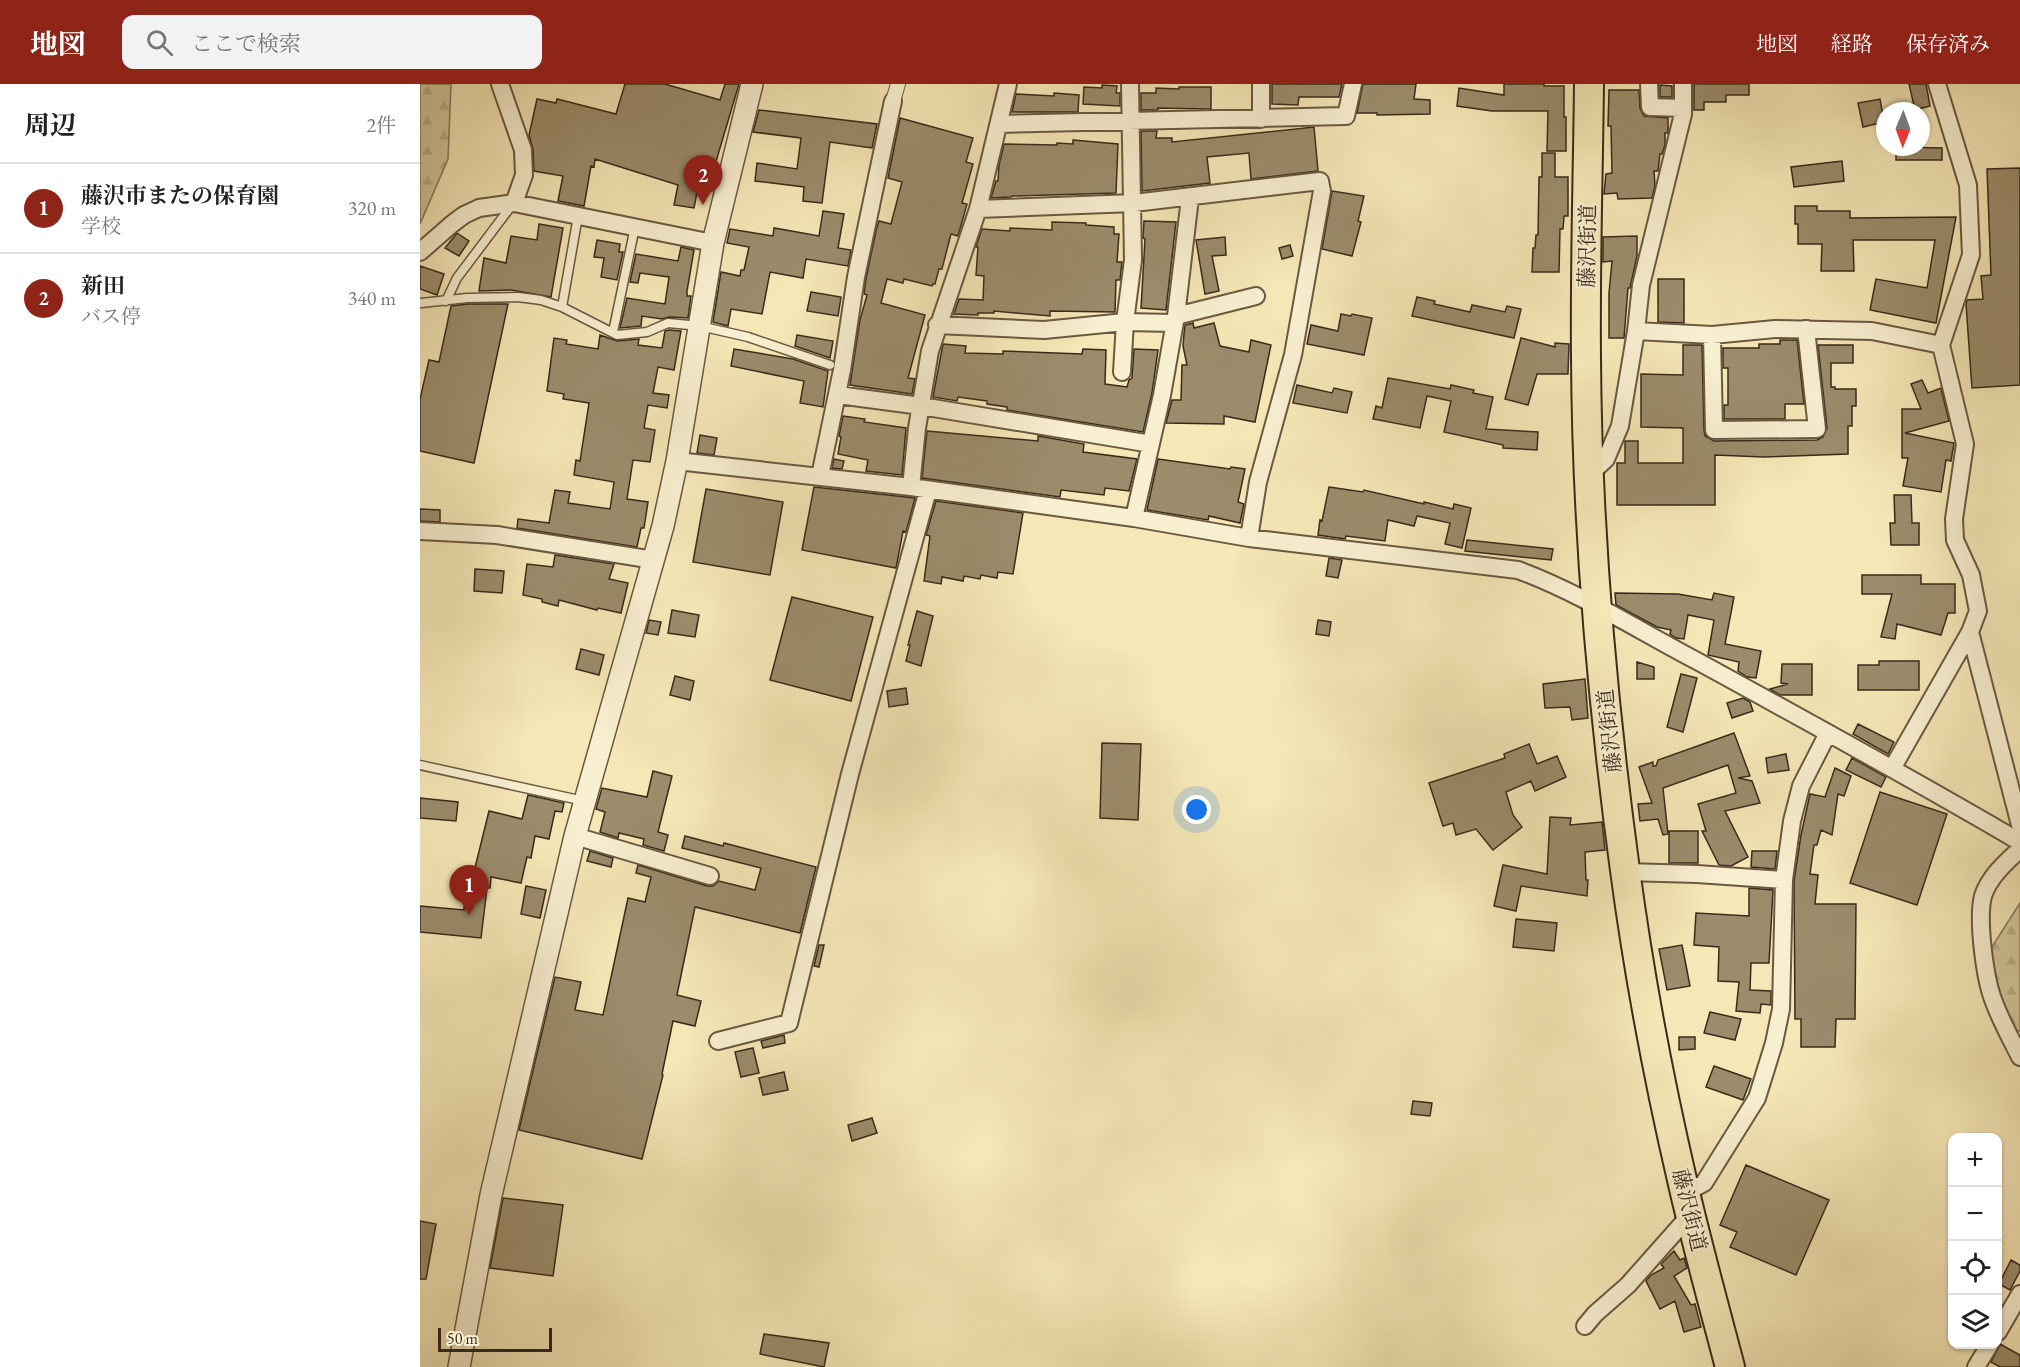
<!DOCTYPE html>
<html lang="ja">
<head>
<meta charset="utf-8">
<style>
	body { margin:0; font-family:"EB Garamond","Noto Serif JP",serif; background:#f2f2f2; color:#222 }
	.controls { position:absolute; right:18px; bottom:18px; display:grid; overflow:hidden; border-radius:12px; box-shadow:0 2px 4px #0004 }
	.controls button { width:54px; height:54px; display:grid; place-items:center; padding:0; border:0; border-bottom:2px solid #e0e0e0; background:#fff; color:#222; font:30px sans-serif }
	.compass { position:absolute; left:1456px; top:18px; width:54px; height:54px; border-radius:50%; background:#fff; box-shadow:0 2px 4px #0004; rotate:181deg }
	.scale { position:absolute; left:18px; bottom:15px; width:114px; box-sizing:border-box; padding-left:6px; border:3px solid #3a2a1a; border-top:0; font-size:16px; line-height:21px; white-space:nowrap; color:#3a2a1a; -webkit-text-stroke:4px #f8efd0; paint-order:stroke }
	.you { position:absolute; left:777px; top:726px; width:21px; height:21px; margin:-15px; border:4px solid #fff; border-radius:50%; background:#1a73e8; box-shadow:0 0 0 9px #1a73e833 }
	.badge { display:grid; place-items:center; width:39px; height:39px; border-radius:50%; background:#8f2418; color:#fff; font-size:20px; font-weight:700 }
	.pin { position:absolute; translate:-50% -50px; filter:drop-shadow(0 2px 3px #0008) }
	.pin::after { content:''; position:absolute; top:32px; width:21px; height:18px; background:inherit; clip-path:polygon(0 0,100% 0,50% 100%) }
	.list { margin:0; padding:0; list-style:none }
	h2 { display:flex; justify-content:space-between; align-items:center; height:78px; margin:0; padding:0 24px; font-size:26px }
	h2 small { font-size:20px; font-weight:400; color:#767676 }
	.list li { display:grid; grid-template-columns:39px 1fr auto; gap:18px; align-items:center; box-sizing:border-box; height:90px; padding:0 24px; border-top:2px solid #e0e0e0 }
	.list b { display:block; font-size:22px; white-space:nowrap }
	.list p { margin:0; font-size:20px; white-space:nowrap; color:#767676 }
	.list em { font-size:20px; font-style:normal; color:#767676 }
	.icon { flex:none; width:33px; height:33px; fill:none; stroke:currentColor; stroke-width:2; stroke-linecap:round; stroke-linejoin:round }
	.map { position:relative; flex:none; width:1600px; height:1283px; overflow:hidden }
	header { display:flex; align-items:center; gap:36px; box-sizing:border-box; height:84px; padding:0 30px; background:#8f2418; color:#fff }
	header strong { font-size:28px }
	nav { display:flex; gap:33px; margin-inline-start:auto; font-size:21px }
	.search { width:420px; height:54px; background:#f2f2f2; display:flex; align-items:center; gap:15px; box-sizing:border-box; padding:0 21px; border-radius:12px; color:#767676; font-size:22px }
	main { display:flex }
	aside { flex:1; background:#fff }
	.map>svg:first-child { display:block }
	.forest { fill:url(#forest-firs); stroke:#88785a; stroke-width:1.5 }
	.building { fill:#9b8c6b; stroke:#3a2a1a; stroke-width:1.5 }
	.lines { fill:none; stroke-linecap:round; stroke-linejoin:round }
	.service-casing { stroke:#695941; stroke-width:11 }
	.pedestrian-casing { stroke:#695941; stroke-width:16 }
	.minor-casing { stroke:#695941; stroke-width:20 }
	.tertiary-casing { stroke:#695941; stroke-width:24 }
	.trunk-casing { stroke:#3a2a1a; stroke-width:32 }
	.service { stroke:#f8efd0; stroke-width:8 }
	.pedestrian { stroke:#f8efd0; stroke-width:14 }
	.minor { stroke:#f8efd0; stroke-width:16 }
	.tertiary { stroke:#f8efd0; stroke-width:21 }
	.trunk { stroke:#f5e7b6; stroke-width:28 }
	.labels { text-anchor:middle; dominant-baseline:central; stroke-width:4.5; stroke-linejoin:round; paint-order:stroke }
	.street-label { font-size:21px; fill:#3a2a1a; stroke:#f8efd0 }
</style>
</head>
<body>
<header>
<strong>地図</strong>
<div class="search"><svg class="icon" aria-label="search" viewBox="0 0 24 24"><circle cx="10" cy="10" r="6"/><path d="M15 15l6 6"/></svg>ここで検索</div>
<nav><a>地図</a><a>経路</a><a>保存済み</a></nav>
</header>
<main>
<aside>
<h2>周辺<small>2件</small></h2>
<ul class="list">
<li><span class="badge">1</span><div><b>藤沢市またの保育園</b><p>学校</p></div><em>320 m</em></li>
<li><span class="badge">2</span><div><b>新田</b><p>バス停</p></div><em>340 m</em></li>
</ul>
</aside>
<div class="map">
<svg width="1600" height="1283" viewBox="0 0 1600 1283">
	<defs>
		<pattern id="forest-firs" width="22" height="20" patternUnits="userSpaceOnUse" patternTransform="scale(1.5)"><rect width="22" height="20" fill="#d5c79b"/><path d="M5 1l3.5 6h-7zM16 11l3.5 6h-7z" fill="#b8ab85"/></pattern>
	</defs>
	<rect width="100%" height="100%" fill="#f5e7b6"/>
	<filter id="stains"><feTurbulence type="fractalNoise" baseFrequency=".00333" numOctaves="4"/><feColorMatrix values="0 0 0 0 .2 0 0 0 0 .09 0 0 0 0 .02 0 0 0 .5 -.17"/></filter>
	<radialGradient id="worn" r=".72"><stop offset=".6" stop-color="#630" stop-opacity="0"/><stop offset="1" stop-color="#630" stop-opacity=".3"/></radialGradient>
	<path class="forest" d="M0,0H31L28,75L0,140Z
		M1600,819V947L1591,945L1569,923L1570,866Z"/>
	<path class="building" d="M205,0H245L300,16L305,0H319L289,101L279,98L274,124L254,121L258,101L175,75L174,83L171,82L164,122L138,117L143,92L114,87L113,65L109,51L117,15L136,19L137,15L196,30Z
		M852,0H922L919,13H879L878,21L852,20Z
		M943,0H996L994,15L1010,16V30L957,31V29H937Z
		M1084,0H1124V2H1144V33H1146V67H1127L1128,27H1072L1037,22L1039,4L1084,11Z
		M1274,0H1329V11H1306V18H1284V26H1274Z
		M1489,0H1506L1510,22L1495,26Z
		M682,1L697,2L696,9H700V22L663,20L664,3L682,4Z
		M1240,1L1252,2V13H1240Z
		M759,3H791V25L738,24V26H721V9H736V4L759,5Z
		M1189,6H1219L1220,24L1224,32L1248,34V49H1245V61L1242,70H1240L1238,87H1234L1235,102L1232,114L1198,115L1197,109L1184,110L1186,90L1192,89L1191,42H1188Z
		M634,9L659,11L658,28H592L596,10L634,12Z
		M1460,15L1464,38L1443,43L1438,19Z
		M339,26L457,40L452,64L410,58L402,119L383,117L384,103L335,97L337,79L377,85L381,54L333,48Z
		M480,34L553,54L546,78L553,80L542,119L547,120L538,152L531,150L522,185H519L515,200H513L512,202L484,195L483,199L467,195L461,219L505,231L488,294L495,295L492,310L430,301L440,236L447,211L444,210L446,195L456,147L459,137L471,140L482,98L468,94Z
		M894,43L898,87L831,95L829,69L787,73L790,99L722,107L721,47H737L736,54H752V58Z
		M653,56L698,60L696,109L592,112L591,113L571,114L576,97H578L579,81L584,60L637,61V59L653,60Z
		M1476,63L1522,64V76H1476Z
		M1122,69H1135V93H1148V132H1144L1143,145H1140L1139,188H1112L1113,164H1115L1116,151H1118L1119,93H1122Z
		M1422,77L1424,97L1374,103L1371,83Z
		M1600,84V301L1552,304L1546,220L1547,216L1563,215L1561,192L1571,191L1567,85Z
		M912,107L944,112L938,137L941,138L932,172L902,165Z
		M1375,122H1397V127H1430V134L1536,133L1516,239L1450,226L1456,195L1507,204L1515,156H1433L1434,187H1401L1402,160H1378V140H1375Z
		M403,127L424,130L418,164L431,166L428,182L386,175L383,194L350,188L342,230L311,225L308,242L293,238L301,188L320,192L321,186H324L329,163L307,159L310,145L353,152L354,144L399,152Z
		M724,137L756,138L746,226L721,224L725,155L723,154Z
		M632,138L666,139V141L694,143V150H699L697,178H702L700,196H696L695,228L630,227V232L574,227V229H558V231L534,230L539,215L563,216L564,192L556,191L558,163H556L562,145L590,147V144L632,146Z
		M119,140L143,144L131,213L91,206L59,207L64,174L86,179L91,152L117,156Z
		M37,149L49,157L39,172L25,164Z
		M1217,152V172L1210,204H1208L1204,254H1189V209L1192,177L1183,178V153Z
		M805,153L806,171L792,172L799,207L785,210L776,156Z
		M177,156L200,160L199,168H203L197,196L181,193L184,174L174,173Z
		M870,161L873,172L862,175L859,164Z
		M261,163L274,166L267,207V212H271L268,234L249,233L242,235L222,232L221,242L200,244L207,214L245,220L249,193L220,189L218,199L210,198L216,170L258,177Z
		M0,182L24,190L17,211L0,205Z
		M1238,195H1264V239L1238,238Z
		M391,208L421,213L418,232L387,227Z
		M997,213L1015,217L1014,220L1050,228L1052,221L1085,228L1087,222L1101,225L1094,254L992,232Z
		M47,220H88L54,379L0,367V315L9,276L19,278L31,222Z
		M921,230L931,232L932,230L952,234L944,271L887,260L891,241L918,247Z
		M773,239L774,244L794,239L800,262L829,268L831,256L851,261L835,338L804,332V340L746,339L752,316H761L762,281H767L763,262L764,250L765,241Z
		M249,246L261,247L254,286L238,283L233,309L249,311L247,324L228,321L224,344L235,346L230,378L213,376L207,415L228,418L224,444H221L217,463L97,444L98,435L129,439L135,406L150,408L148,419L190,425L194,398L154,391L156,376L160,377L169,319L143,315L144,310L127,307L134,254L147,256L146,260L178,265L180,251L197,257L219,255L218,261L242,264L245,247Z
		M377,251L413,257L410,274L375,262Z
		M1101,254L1135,263V259L1149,260L1148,290H1117L1108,321L1085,315Z
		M1360,256H1377L1384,320H1365V335H1304V321H1308V284H1303V264H1339V260H1360Z
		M523,260L546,262L545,269L583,270V267L662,270L663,265L686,266L685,300L707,303L709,296L712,294L714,265L738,266L732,309L723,348L587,326V323L567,320V317L538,313L537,317L513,313Z
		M1263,261H1282L1284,346L1285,352L1294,357L1397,356L1403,353L1407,344L1398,261H1433V279H1411V303H1415V305H1436V322H1432V342H1428V370L1344,373L1295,371V421H1197V379H1205V357H1218V379H1263V344L1221,343V290L1263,291Z
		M314,265L373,275L408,287L403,323L380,319L384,297L311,282Z
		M968,294L1030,305L1031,301L1054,306L1053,309L1073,313L1066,345L1118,348L1117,366L1083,364V361L1024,348L1031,317L1007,312L1000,344L953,335L956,322L962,324Z
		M1502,296L1508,309L1521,304L1529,337L1485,349L1534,359L1531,377L1526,376L1521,408L1483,402L1488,374H1482V325H1501L1491,300Z
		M877,301L912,309L914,304L932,308L927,329L873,319Z
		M423,332L445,335L444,338L486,344L482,391L446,387L448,376L418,370L421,353L419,352Z
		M507,347L618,357V352L664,360L663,368L717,375L709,407L685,404L684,411L641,406L640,413L502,394Z
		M280,351L297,354L294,371L277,369Z
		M414,375L424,377L422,385L412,384Z
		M738,375L810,385L811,383L825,385L818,418L824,420L820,439L789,432L788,436L727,426Z
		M394,403L495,414L486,448L483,447L476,484L382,466Z
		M909,403L943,408L944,406L1004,420V418L1033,425L1034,420L1051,424L1042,464L1025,460L1030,439L997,432L994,442L968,436L965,457L926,452L925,455L898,451L900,436L902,437Z
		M286,405L363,418L350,491L273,478Z
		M1474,411H1491L1492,439H1499V461H1471L1470,439H1475Z
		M516,417L603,429L593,490L578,488L577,494L561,491L560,495L544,492L543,497L522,493L521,500L504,497L510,452L506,451Z
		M0,425L20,426V438L0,437Z
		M1047,456L1133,465L1131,476L1045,467Z
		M135,471L194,480L189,495L208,499L201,529L178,524L177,526L139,516L138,522L122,518V515L103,511L107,480L133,483Z
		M909,474L922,476L918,494L906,492Z
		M55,485L84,487L82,509L54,507Z
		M1442,491H1501V500H1535V529H1528L1521,551L1477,540L1475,555L1461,553L1472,510H1442Z
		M1195,509L1258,510L1292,516L1294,509L1314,513L1305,560L1341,567L1336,594L1327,593L1318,587L1319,578L1288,571L1294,536L1268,531L1264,555L1256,554L1250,550L1251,546L1237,543L1196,521Z
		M372,513L453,533L431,617L350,596Z
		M252,526L279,531L275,553L248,549Z
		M497,527L513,532L501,582L486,577L490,561H488Z
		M229,536L241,538L238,551L226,549Z
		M898,536L911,538L909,552L896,550Z
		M161,565L184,571L179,591L156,585Z
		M1459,577H1499V606H1438V581H1459Z
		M1217,578L1234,583V595H1217Z
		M1362,580H1392V611H1360L1350,605L1368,600L1361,599Z
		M1261,590L1277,594L1263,648L1247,643Z
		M255,592L274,597L270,616L250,611Z
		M1165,595L1168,634L1152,636L1150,623L1125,624L1123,600Z
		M486,604L488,620L469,623L467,607Z
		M1323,614L1330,618L1333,627L1312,634L1307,619Z
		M1438,640L1474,658L1468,670L1433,650Z
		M1314,649L1330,692L1318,694L1332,697L1340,719L1305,727L1328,773L1311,782L1299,781L1282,747H1286L1278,720L1316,709L1308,681L1243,704L1248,750L1243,751L1238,735L1220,737L1218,720L1232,719L1219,683L1233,678V682H1236L1238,676Z
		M682,659L721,660L718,736L680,734Z
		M1109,660L1117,680L1137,672L1146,693L1115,707L1111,697L1086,708L1093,731L1102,743L1073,766L1056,745L1036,751L1033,739L1023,742L1009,699L1085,674L1084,670Z
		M1366,670L1369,686L1348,689L1346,674Z
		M1432,674L1466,693L1461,703L1426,686Z
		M1415,684L1431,692L1424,712L1418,710L1412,751L1401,746L1397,761H1394L1390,790L1398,791L1395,820H1436L1435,935H1416L1415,963H1381V935H1375L1374,797L1381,751L1390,710L1405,713Z
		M233,687L252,692L238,748L248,751L244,767L223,761L224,755L199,749L198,754L180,748L185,728L176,725L182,704L227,713Z
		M1460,708L1527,730L1497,821L1430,799Z
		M108,711L144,719L142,728L135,727L129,755L115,752L111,774L107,773L101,799L71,793L70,804H67L61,854L0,848V822L44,826L45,807L49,808L69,727L102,735Z
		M0,714L38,718L36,737L0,734Z
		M1130,733L1151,734L1150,741L1182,738L1185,766L1165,768L1166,796H1168L1167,812L1101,802L1096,827L1074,822L1083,781L1127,790Z
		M1249,747H1278V779H1249Z
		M265,752L303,762L304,759L396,783L380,849L275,823L257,911L281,917L275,942L253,937L242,990L243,991L222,1075L99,1046L135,893L161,898L155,926L183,931L208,814L225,818L231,793L216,789L218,781L287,802H293L299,797L335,806L341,784L262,764Z
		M170,767L193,774L191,783L167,777Z
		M1332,767H1357L1355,785L1331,783Z
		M106,802L126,806L120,834L101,830Z
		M1329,804L1353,806L1349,879H1331L1330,906L1351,907V921L1341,920L1340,929L1316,927L1319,898L1298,897L1299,863L1274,861L1276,829L1329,832Z
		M1096,835L1137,839L1134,867L1093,863Z
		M399,861H404L399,883L394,882Z
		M1262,861L1270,902L1247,906L1239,865Z
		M1290,928L1321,935L1315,956L1284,949Z
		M364,951L365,959L343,964L341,957Z
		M1259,953H1275V965L1259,966Z
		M333,964L339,989L321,993L315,968Z
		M1294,982L1331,995L1323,1016L1286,1003Z
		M364,988L368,1006L343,1011L339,994Z
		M993,1017L1012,1019L1010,1032L991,1030Z
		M452,1034L457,1049L432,1057L428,1041Z
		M1326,1081L1409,1116L1376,1191L1310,1163L1317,1148L1300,1141Z
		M83,1114L143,1121L133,1192L70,1184Z
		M0,1137L16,1140L6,1195H0Z
		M1254,1167L1260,1176L1264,1174L1267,1184L1254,1192L1271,1221L1275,1220L1281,1243L1264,1248L1255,1217L1240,1225L1226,1197L1231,1191L1244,1184L1241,1180Z
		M1591,1176L1600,1181V1187L1590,1206L1579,1200Z
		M344,1250L409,1259L404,1283L340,1270Z
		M1580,1260L1600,1271V1283H1580L1571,1278Z"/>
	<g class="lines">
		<defs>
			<path id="service" d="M26,217L37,194L92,121
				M1,219L47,214L98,213L121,216L142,223L197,251L227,248L248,239L280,242L328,253L410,281
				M142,223L158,132
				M193,248L215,143
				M0,681L164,717"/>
			<path id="pedestrian" d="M473,17L478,0"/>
			<path id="minor" d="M80,0L103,66L104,91L94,119
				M841,0V35
				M1229,0L1230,23L1263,24
				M579,40L926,32L933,0
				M558,125L714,119L900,97L902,107L873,271L838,398L829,454
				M0,168L32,140L44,131L59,124L94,119L293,159
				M756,232L836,212
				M517,241L624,246L705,238L754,239
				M1216,247L1292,251L1355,245L1452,247L1521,261
				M1292,251L1294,346L1397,345L1386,245
				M702,288L705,238L713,176L710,0
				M418,311L501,322L731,360
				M257,377L491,403L714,434L829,454L1098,486C1160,509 1218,546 1277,577C1385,636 1493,695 1600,758
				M1169,391L1186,375L1200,342L1216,247L1221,201L1263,30V0
				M400,392L422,286L436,193L473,17
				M491,403L497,344L510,267L558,125L588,0
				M714,434L742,311L756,232L770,114
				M0,447L77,451L234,476
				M1550,548L1600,741
				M1473,683L1550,548L1558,527L1551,491L1535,456L1534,435L1545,360L1521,261L1551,171L1548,101L1517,0
				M155,752L290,792
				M1600,765C1586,778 1569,793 1563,812C1557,836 1565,896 1574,918C1581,937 1591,955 1600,973
				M1205,788L1277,790L1364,796
				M298,957L369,939L430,690L508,406
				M1265,1109L1284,1099L1337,1014L1354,959L1361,925L1364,796L1372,737L1381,702L1408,649
				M1165,1242L1175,1230L1208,1201L1271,1130
				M1578,1248L1600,1210
				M1556,1283L1570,1260"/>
			<path id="tertiary" d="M39,1283L71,1111L155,752L243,442L257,377L293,159L332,0"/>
			<path id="trunk" d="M1169,0C1168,91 1165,182 1166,274C1167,445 1182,617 1205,786C1219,891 1239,997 1263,1100C1277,1161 1294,1222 1310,1283"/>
		</defs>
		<use href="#service" class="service-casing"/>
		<use href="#pedestrian" class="pedestrian-casing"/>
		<use href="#minor" class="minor-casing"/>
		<use href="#tertiary" class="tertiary-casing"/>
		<use href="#trunk" class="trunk-casing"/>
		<use href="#service" class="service"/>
		<use href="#pedestrian" class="pedestrian"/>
		<use href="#minor" class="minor"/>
		<use href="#tertiary" class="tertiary"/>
		<use href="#trunk" class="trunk"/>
	</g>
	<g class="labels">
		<g class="street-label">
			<text transform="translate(1167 162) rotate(-89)">藤沢街道</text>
			<text transform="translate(1189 647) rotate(-96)">藤沢街道</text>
			<text transform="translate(1270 1126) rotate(76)">藤沢街道</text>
		</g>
	</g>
	<rect width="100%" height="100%" filter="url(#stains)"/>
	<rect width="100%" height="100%" fill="url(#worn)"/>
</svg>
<div class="controls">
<button>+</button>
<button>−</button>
<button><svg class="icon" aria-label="locate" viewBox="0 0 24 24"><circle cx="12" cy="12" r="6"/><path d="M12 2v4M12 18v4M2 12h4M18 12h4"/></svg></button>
<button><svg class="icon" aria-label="layers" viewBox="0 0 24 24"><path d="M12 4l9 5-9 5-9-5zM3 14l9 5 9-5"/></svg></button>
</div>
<svg class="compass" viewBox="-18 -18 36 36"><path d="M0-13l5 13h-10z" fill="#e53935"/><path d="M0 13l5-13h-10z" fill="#767676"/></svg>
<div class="scale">50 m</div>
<div class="you"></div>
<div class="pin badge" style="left:49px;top:831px">1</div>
<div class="pin badge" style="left:283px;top:121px">2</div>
</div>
</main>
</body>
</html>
